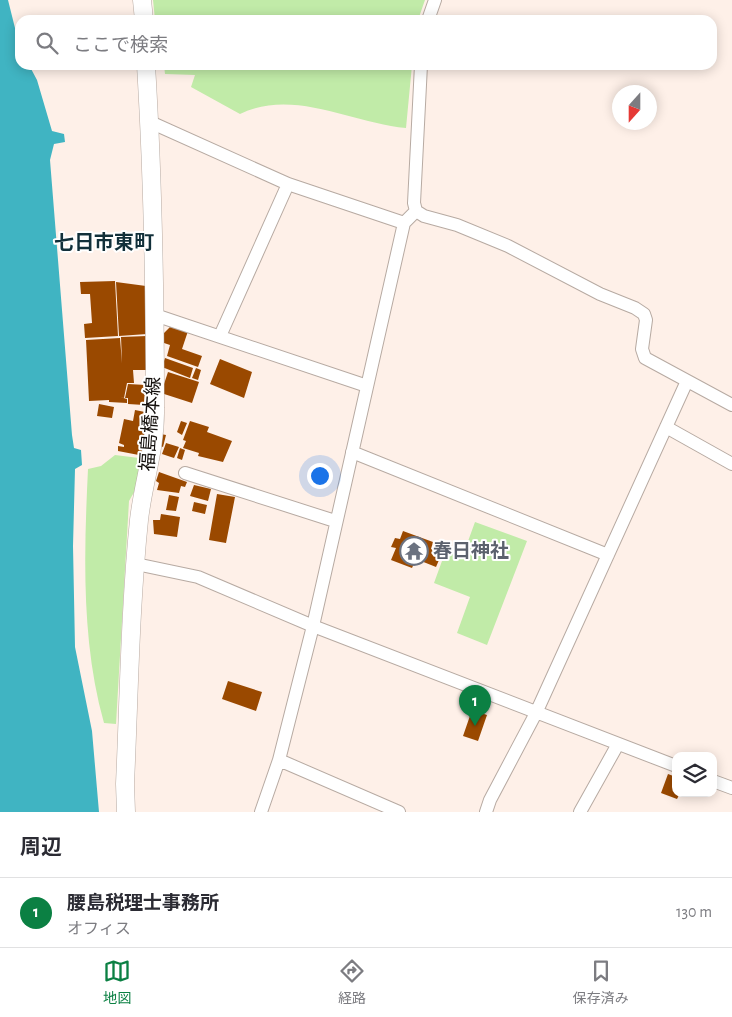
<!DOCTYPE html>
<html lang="ja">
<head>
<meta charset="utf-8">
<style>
	body { margin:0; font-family:"Alegreya Sans","Noto Sans JP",sans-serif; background:#f7f7f7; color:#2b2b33 }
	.controls { position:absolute; right:15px; bottom:15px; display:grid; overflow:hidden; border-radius:10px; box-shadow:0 2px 12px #0003 }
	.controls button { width:45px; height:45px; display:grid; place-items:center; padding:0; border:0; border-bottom:1px solid #e1e1e2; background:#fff; color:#2b2b33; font:25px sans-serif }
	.compass { position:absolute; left:612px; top:85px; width:45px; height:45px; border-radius:50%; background:#fff; box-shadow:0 2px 12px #0003; rotate:201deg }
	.you { position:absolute; left:319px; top:475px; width:18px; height:18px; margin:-12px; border:4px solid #fff; border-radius:50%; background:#1a73e8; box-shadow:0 0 0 8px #1a73e833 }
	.badge { display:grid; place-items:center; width:32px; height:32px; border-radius:50%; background:#0b8043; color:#fff; font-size:16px; font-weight:700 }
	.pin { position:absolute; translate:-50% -41px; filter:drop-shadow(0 1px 2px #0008) }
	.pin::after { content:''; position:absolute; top:26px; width:18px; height:15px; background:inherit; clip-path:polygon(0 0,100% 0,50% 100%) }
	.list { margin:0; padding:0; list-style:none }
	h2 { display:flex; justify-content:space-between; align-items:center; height:65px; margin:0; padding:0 20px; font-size:21px }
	h2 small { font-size:16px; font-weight:400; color:#7c7c81 }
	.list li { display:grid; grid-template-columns:32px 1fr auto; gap:15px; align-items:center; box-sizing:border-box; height:70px; padding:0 20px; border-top:1px solid #e1e1e2 }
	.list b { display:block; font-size:19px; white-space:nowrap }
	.list p { margin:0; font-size:16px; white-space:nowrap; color:#7c7c81 }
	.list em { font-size:16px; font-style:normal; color:#7c7c81 }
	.icon { flex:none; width:28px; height:28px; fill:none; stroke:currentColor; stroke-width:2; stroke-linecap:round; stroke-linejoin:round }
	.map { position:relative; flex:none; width:732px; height:812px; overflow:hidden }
	.search { position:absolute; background:#fff; box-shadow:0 2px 12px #0003; left:15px; right:15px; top:15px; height:55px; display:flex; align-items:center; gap:12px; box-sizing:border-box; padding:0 18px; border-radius:15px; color:#7c7c81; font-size:19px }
	.sheet { height:135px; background:#fff }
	nav { display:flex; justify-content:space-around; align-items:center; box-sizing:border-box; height:70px; border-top:1px solid #e1e1e2; background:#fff; font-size:14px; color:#7c7c81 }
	nav a { display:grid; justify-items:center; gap:2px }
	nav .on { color:#0b8043 }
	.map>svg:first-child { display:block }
	.green { fill:#c1eba8 }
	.water { fill:#40b4c2 }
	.building { fill:#9a4900 }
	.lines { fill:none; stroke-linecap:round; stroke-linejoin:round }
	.street-casing { stroke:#b7aaa2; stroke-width:14 }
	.secondary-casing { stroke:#b7aaa2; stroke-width:19 }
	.street { stroke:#fff; stroke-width:12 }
	.secondary { stroke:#fff; stroke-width:18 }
	.labels { text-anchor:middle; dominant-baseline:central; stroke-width:4; stroke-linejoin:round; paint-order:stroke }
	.street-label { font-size:19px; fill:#130f0c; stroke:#fff }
	.worship-label { font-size:19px; font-weight:bold; fill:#5b616d; stroke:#fff; text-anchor:start }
	.neighbourhood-label { font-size:20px; font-weight:bold; fill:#12303a; stroke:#fff }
</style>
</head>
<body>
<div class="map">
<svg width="732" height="812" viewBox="0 0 732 812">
	<rect width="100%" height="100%" fill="#fef0e8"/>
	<path class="green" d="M153,0H425L418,20H155Z
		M164,65H412L406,128C352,123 293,88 240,114L191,87L195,75L165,74Z
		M115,455L147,459L145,473L129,501L116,724L104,723C81,641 84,553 88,469L101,466Z
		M475,522L527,541L487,645L457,633L470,597L434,583L446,550L463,555Z"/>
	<path class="water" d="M0,0H8L20,48V65H29L37,80L52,131L64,134L65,142L54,144L50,160L72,435L74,448L81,450L82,465L75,469L73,546L75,647L92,731L99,812H0Z"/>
	<path class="building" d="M115,281L118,336L85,338L84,324L92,323L90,294H81L80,282Z
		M116,282L146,286L147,334L119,336Z
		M181,326L189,328L182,349L202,356L198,367L167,356L170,345L164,343V333L170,327L180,330Z
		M147,336V370H133L134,383H127L124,398L120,397L127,399V403L109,402V400L89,401L86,340L120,338L122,363L121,337Z
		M165,358L193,368L190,378L162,367Z
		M220,359L252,372L244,398L210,384Z
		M196,368L201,370L198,380L192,378Z
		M168,372L199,382L192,403L161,393Z
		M128,384L146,385L144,405L128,404V398H125Z
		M99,404L114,407L112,418L97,416Z
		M135,410L150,413L144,456L118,451V446L124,447V445L119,443L124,419L133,421Z
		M181,421L187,423L182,435L177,432Z
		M190,421L209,427L207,432L232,441L223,462L198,456L199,453L183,448L186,441L183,440Z
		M161,434L166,435L163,447L158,445Z
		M166,443L179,447L174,458L162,454Z
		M180,448L185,450L182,460L177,458Z
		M159,472L187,482L185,487L181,486L179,493L157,490L159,483L156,481Z
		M194,485L211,489L208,501L190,496Z
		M217,494L235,497L226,543L209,540Z
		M169,495L179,497L176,511L166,510Z
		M194,502L207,505L205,514L192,511Z
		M161,514L180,517L177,537L154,534L153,520H160Z
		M403,531L433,542L431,549L442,553L436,567L416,559L412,568L391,560L396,548L391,547L395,538L400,539Z
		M228,681L262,692L256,711L222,699Z
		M472,710L487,715L478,741L463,736Z
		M668,774L676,777V793H680L677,799L661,793Z"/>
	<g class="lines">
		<defs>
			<path id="street" d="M428,20L435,0
				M421,65L414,203L416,211L424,216L457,225L508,246L600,294L635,308L644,314L646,320L642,349L645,358L732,405
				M150,122L288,184L404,223
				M155,315L367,386
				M220,336L288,184
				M666,427L732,464
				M352,452L608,555
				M185,473L335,521
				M136,564L198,577L313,626L676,766
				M279,760L399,812
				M713,781L732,788
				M261,812L279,760L313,626L404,223L416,211
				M486,812L490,800L536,713L687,381
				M580,812L618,744"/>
			<path id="secondary" d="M142,0L144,20
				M126,812L125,784C129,697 130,608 139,520C143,483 156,447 155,408C155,294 153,179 146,65"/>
		</defs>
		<use href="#street" class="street-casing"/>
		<use href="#secondary" class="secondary-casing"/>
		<use href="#street" class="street"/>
		<use href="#secondary" class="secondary"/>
	</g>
	<defs>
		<symbol id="temple-ring" viewBox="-11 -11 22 22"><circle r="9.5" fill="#fff" stroke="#6b7280" stroke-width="1.5"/><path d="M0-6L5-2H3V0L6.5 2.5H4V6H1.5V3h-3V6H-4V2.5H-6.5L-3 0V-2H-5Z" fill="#6b7280"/></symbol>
	</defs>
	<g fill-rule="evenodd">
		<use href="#temple-ring" x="398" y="535" width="32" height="32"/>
	</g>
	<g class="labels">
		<g class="street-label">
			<text transform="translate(151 424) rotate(-86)">福島橋本線</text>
		</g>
		<g class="worship-label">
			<text x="433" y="551">春日神社</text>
		</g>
		<g class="neighbourhood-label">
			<text x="104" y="243">七日市東町</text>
		</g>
	</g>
</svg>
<div class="controls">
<button><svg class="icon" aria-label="layers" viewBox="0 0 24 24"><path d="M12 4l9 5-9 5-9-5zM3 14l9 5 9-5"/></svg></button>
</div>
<svg class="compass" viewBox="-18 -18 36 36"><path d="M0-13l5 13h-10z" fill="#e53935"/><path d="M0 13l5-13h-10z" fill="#7c7c81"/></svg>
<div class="you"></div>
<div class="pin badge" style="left:475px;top:726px">1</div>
<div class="search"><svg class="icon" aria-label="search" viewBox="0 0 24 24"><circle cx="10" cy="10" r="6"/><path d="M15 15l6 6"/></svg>ここで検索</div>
</div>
<section class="sheet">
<h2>周辺<small></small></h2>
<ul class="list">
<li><span class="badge">1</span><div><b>腰島税理士事務所</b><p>オフィス</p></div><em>130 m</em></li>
</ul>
</section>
<nav>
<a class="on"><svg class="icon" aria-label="map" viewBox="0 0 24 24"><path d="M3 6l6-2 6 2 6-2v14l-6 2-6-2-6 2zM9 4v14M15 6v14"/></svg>地図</a>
<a><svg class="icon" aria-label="directions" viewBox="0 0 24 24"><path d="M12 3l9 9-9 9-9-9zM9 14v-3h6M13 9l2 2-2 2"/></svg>経路</a>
<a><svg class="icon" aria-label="saved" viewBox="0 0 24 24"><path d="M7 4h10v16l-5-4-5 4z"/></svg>保存済み</a>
</nav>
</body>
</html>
